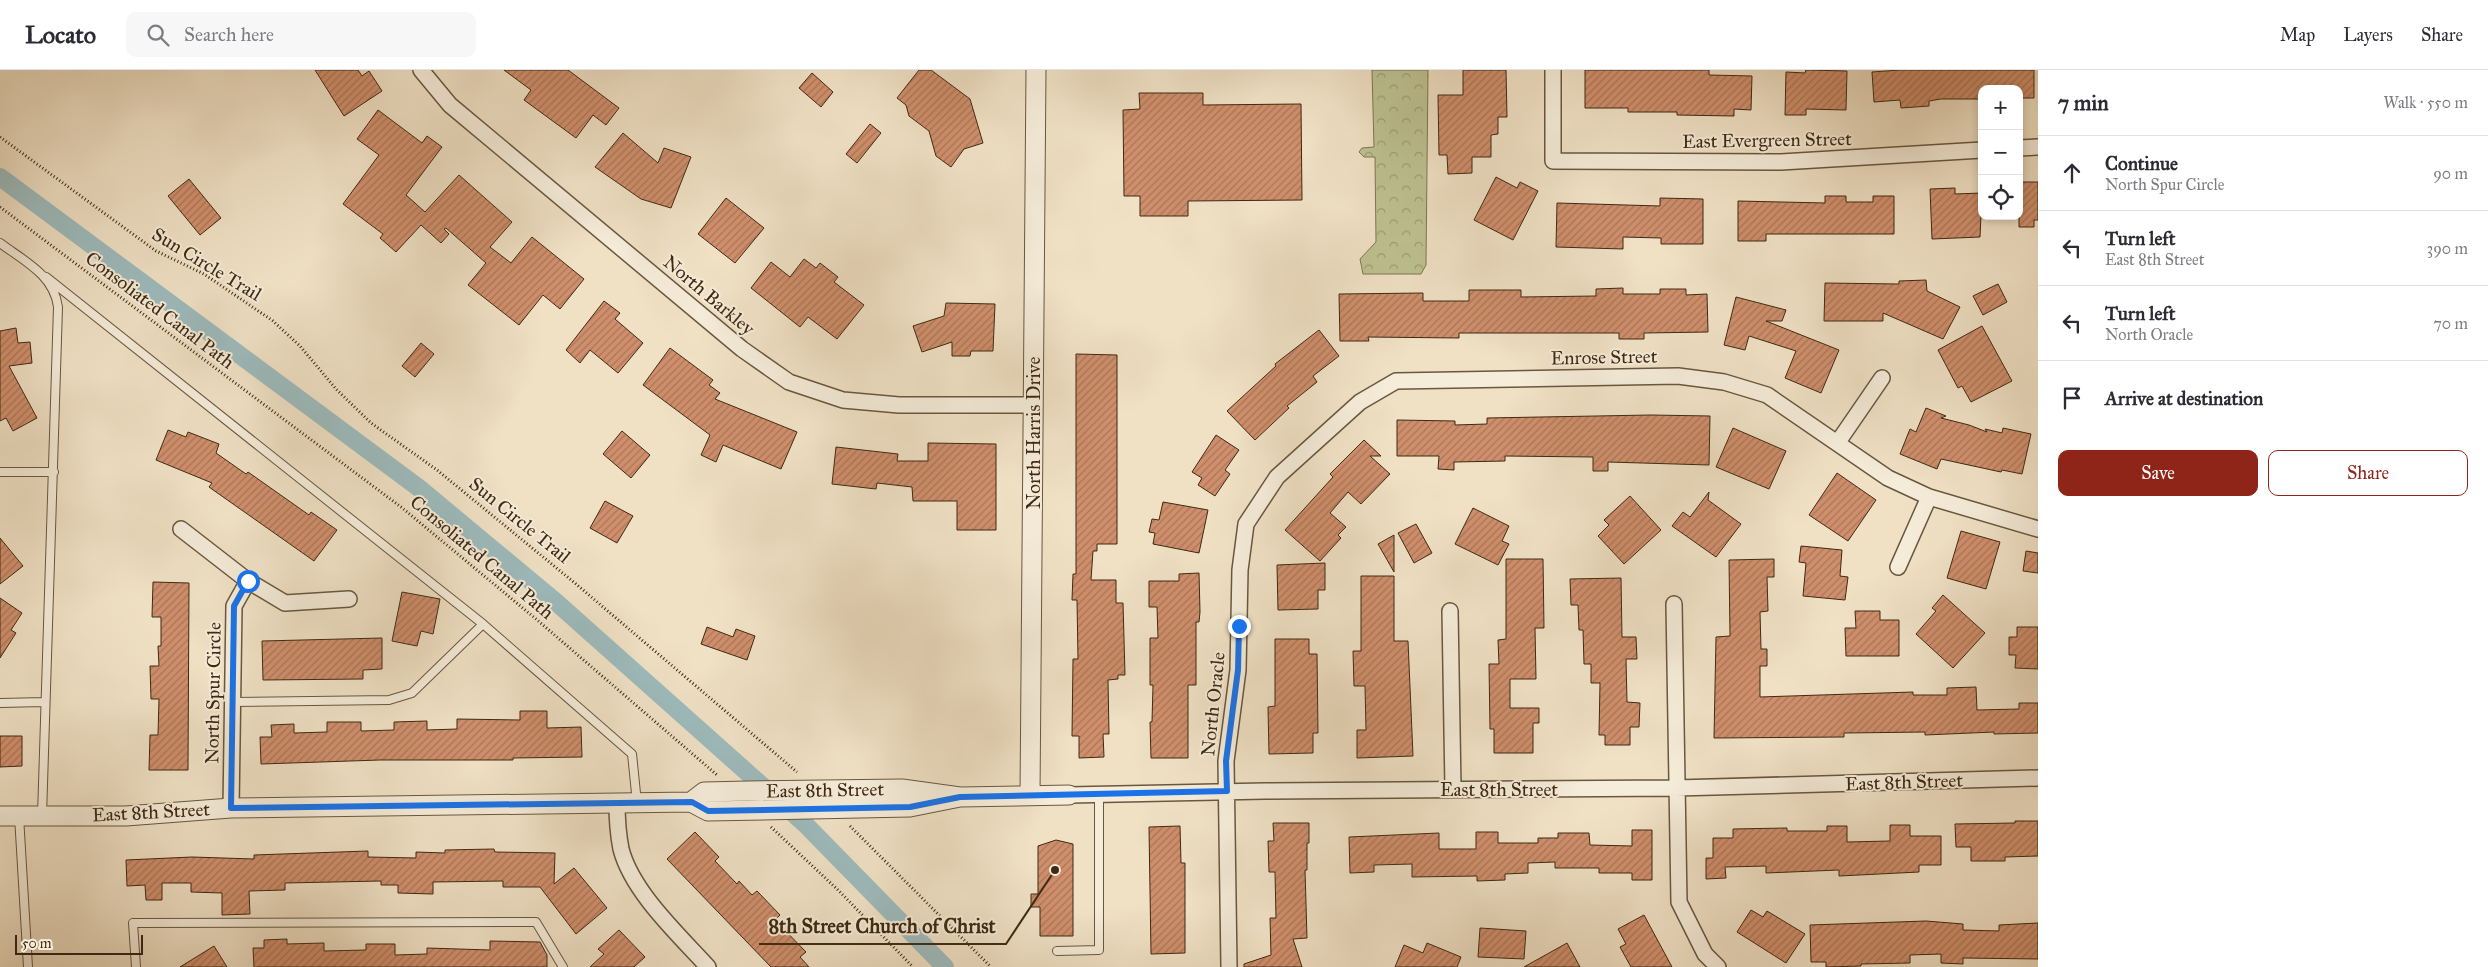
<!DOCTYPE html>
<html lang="en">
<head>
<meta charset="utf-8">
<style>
	body { margin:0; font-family:"IM FELL Great Primer",serif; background:#f7f7f7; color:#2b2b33 }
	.controls { position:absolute; right:15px; top:15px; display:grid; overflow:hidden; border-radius:10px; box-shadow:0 2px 8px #0003 }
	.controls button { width:45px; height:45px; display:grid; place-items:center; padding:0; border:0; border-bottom:1px solid #e1e1e2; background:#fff; color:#2b2b33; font:25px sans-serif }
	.scale { position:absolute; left:15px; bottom:12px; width:128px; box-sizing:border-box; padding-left:5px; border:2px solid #3e2912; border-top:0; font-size:14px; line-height:18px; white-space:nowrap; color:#3e2912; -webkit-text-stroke:4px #f5ecd9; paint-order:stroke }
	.stop { position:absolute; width:15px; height:15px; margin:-11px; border:4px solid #1a73e8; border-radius:50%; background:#fff }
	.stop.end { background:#1a73e8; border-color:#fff; box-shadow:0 1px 5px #0008 }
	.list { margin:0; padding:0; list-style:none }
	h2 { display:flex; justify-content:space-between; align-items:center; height:65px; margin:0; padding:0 20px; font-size:21px }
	h2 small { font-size:16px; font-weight:400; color:#7c7c81 }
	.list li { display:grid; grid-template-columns:32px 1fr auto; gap:15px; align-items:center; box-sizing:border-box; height:75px; padding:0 20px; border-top:1px solid #e1e1e2 }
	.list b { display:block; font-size:19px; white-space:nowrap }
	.list p { margin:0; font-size:16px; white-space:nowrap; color:#7c7c81 }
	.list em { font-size:16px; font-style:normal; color:#7c7c81 }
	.actions { display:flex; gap:10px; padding:15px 20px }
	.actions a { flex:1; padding:11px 0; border:1px solid #8f2418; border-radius:10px; text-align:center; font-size:18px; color:#8f2418 }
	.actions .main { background:#8f2418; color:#fff }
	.icon { flex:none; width:28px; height:28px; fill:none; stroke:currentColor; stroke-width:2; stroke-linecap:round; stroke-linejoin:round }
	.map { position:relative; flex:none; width:2038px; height:897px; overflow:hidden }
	header { display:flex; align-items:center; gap:30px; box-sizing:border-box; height:70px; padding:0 25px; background:#fff; border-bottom:1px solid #e1e1e2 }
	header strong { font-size:24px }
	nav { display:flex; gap:28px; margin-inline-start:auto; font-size:18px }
	.search { width:350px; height:45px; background:#f7f7f7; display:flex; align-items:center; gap:12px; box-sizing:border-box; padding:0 18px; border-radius:10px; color:#7c7c81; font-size:19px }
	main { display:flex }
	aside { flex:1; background:#fff }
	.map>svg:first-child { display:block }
	.park { fill:url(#park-crowns); stroke:#7e7652 }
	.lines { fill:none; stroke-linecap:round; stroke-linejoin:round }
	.canal { stroke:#9dbbbd; stroke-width:18 }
	.building { fill:url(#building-hatch); stroke:#3e2912 }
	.service-casing { stroke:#6a573f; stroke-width:10 }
	.minor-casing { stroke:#6a573f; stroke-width:18 }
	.tertiary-casing { stroke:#6a573f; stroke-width:21 }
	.path { stroke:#3e2912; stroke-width:3; stroke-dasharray:1 2.5; stroke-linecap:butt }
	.service { stroke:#f5ecd9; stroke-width:8 }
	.minor { stroke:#f5ecd9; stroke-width:15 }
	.tertiary { stroke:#f5ecd9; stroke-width:19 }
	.route { stroke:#1a73e8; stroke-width:6 }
	.labels { text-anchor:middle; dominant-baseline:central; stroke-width:4; stroke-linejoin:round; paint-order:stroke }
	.street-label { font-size:19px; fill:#3e2912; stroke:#f5ecd9 }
	.leader { fill:none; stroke:#3e2912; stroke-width:2 }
	.callout-dot { fill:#3e2912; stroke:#f5ecd9; stroke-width:2 }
	.callout-label { font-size:20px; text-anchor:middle; font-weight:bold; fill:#3e2912; stroke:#f5ecd9; stroke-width:4; stroke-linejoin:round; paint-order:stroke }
</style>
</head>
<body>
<header>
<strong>Locato</strong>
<div class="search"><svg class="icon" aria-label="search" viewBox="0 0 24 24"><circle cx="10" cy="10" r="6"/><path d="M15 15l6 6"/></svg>Search here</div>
<nav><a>Map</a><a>Layers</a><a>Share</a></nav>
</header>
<main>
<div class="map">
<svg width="2038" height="897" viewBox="0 0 2038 897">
	<defs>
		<pattern id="park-crowns" width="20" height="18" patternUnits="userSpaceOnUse" patternTransform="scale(1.25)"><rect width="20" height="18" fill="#bec291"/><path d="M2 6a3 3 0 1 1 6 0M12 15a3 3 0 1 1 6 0" fill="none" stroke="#9c9e75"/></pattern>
		<pattern id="building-hatch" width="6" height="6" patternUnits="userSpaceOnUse" patternTransform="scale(1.25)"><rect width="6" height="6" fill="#d08f6c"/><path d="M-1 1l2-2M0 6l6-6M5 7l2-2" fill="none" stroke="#aa7557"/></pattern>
	</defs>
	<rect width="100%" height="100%" fill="#f0e1c5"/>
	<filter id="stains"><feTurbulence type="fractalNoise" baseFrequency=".004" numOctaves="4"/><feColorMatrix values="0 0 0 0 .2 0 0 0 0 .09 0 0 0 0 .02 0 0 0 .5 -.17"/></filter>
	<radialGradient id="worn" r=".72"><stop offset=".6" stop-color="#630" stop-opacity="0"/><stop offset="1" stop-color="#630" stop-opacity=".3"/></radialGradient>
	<path class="park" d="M1372,0H1428L1426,195L1421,204H1363L1360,189L1376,172L1375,87H1364L1359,82L1362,78L1374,77Z"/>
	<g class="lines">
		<path class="canal" d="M0,107L419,418L556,532L805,754L945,897"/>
	</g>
	<path class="building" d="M315,0H358L362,6L369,1L382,21L344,46Z
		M504,0H568L619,38L606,55L593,45L576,68L524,30L531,20Z
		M919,0H931L970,29L983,73L964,79L951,97L936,86L929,61L909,46L906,35L897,28Z
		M1463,0H1506L1507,47H1498V64L1491,65V87H1472V103L1448,104L1447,85H1439L1438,25H1463Z
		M1585,0H1709V5L1752,6L1751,40L1734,39V46L1677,45V42H1628V38H1585Z
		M1806,0L1847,1L1846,40L1806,39V45H1785L1786,2L1805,3Z
		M1900,0H2034V28H2019V19H1982V29H1941L1929,31V36L1901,38L1900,30L1874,32L1872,2Z
		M812,3L833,22L821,37L799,18Z
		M1139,23H1203V35L1301,34L1302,130L1188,131V146H1140V126H1124L1123,40L1140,39Z
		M378,40L422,73L427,66L442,77L406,125L425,142L459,105L512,152L490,177L511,193L532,167L584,209L560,239L543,225L519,255L468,215L486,193L446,158L444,159L449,164L441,173L421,155L396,182L380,168L383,164L343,134L379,85L357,69Z
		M870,54L881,63L857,93L846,84Z
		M623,63L658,93L664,78L691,87L671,138L641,129L595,97Z
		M1496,107L1517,118L1520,112L1538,121L1513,170L1474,150Z
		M189,109L221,148L200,165L168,126Z
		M2019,112H2038V150H2034V157H2019Z
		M1955,118V124L1982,123L1980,167L1932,169L1930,119Z
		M1825,126H1846V132H1873V126H1894V164H1766V171H1738V131L1825,133Z
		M726,128L764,158L735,193L698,164Z
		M1660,128L1703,129V174H1661V168L1623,167V179L1556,177L1557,133L1660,136Z
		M804,189L816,198L820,193L838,207L834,212L864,235L837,269L808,247L800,257L751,218L771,192L790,207Z
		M1926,210L1927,221L1960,237L1943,269L1883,243V251H1824L1825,213L1899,214V211Z
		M1998,214L2007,232L1983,245L1973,226Z
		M1623,218V224H1660V219H1686V225L1707,224L1708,262L1644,263V269H1619V263H1459V268L1368,267L1369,271H1340L1339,224L1423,223V231H1469V220H1521V227L1596,226V219Z
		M1736,227L1786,240L1782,251H1766L1839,280L1821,323L1785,308L1796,281L1749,266L1745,280L1724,275Z
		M604,231L620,243L615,249L643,273L618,303L590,280L580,293L566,280Z
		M946,233L995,234L993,281H971L970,286H952V272L922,282L913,256L944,246Z
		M1982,256L2012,311L1971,332L1962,316L1958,318L1938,280Z
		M16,258L18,273L30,272L32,293L9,296L37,348L13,361L6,348L0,351V261Z
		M1319,260L1339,286L1313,306L1317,312L1287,336L1289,338L1255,370L1227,341L1276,296L1275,294Z
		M421,273L434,284L415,307L402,296Z
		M670,278L713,310L709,315L720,323L715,329L797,362L781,399L723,375L716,392L701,385L710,365L643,315Z
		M1076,284L1117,285V474H1097V481H1093L1091,510H1116V533H1123L1125,605H1118V609L1108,610L1109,664H1103L1104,687L1079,688V666H1072L1073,589H1078L1077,530H1072L1073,504H1076Z
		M1926,338L1946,346L1941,348L1969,355L1987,362L1985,359L2002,363L2003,358L2031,364L2022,404L2002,400L2001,402L1941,389L1937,399L1900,384L1910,359L1916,362Z
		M1651,345L1710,346L1709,395L1608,392V401H1593V387L1505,386V391L1454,392V400L1438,399L1439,386H1397V350L1455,351V355L1487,354V348Z
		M1733,358L1786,381L1769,419L1716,397Z
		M168,360L186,367L188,362L219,374L216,383L246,404L248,402L309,445L311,442L337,460L314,491L209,417L212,413L156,390Z
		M622,361L650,385L631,408L603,384Z
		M1216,365L1239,380L1225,400L1230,404L1215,426L1198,415L1202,408L1192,402Z
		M1364,370L1381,386H1370L1390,404L1361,434L1348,422L1330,443L1346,457L1338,465L1341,468L1320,491L1285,460L1333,407L1330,404Z
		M928,373L996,374V460H957V431H913L912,417L877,413L876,419L832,414L836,377L898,384L897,391H928Z
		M1837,403L1876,430L1848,471L1809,445Z
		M1709,422L1708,430L1741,454L1716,487L1672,456L1683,442L1690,447Z
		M1630,426L1661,460L1624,494L1598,466L1609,455L1604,450Z
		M605,431L633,446L617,473L590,458Z
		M1163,432L1208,440L1199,483L1153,474L1155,463L1149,462L1152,449L1159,450Z
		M1473,438L1509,456L1502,471L1509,474L1498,495L1455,474Z
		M1416,454L1432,483L1414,493L1398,463Z
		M1961,461L2000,472L1986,519L1947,508Z
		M1394,465V502L1378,474Z
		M0,468L23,496L0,514Z
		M1801,476L1842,480L1840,506L1848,507L1845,530L1803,526L1806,493L1799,492Z
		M2026,481L2038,483V503L2023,501Z
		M1506,489H1543L1544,558H1535L1536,609H1510V638H1539V653H1533V683H1494V659H1490L1489,594H1499L1498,570L1506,569Z
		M1774,489V507H1767L1768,541L1760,542L1761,579H1767V596H1760V627L1913,622V625H1947V618L1976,617L1977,640L2019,639V633H2038V663L1994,664V662L1925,665V662L1844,663V667L1714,668L1716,567L1730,566L1729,490Z
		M1325,493V520H1318V539L1278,540L1277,495Z
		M1199,503L1200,542L1199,552H1196V615H1188V688H1151L1150,652H1152L1153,615H1150V568H1158L1157,537H1149V511H1179V504Z
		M1361,506H1394V571H1408L1413,686L1357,688V660H1366L1365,616H1354L1353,581H1361Z
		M1621,508L1622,567H1636L1637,589H1626L1627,632L1640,633L1639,657H1630V675H1605V665H1599L1600,613H1591V594H1584L1583,560H1579L1578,535H1571L1570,509Z
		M153,512L189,513L188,700H149L150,665H158L159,629H151L150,596H159L158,576H161V547H152Z
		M402,522L440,529L433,564L421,561L417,576L392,571Z
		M1943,525L1985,563L1953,598L1916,564L1936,541L1932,538Z
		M0,528L22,543L11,560L16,563L0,588Z
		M1855,541H1880V550H1899V586H1846L1845,558H1856Z
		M707,557L733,567L736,559L755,566L747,590L701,574Z
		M2017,557H2038V599L2015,598L2016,585H2009V567H2017Z
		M382,568V599L363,600V609L263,610L262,571Z
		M1275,569H1309V584H1317L1318,663H1313V683L1269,684L1268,637L1275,636Z
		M520,641H547V658L581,657L582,687L513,688V690H380L261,694L260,667H272L271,655L294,654V663L327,662V652H361V661L394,660V652L427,651V660L457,659V649L520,650Z
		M0,666H22V696L0,697Z
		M2015,751H2038V786L2005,787V791H1971V777H1956L1955,754L2015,753Z
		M1273,753H1309V773H1307V800H1305L1307,868L1293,869L1302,897H1244V894L1271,885L1270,848H1276L1275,802H1269L1268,771H1274Z
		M1890,755H1910V766H1941V795H1919V802L1839,806V800L1766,803V796L1725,797L1726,808L1706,809V788H1713V768H1733V759L1787,758V761H1827V756H1847V772L1890,771Z
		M1180,756L1181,793H1185V883L1151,884L1149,757Z
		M1632,760H1652V810H1632V803H1599V798H1555V792L1528,793V803L1505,804V810L1477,811V806L1412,807V794L1374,795V802L1350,803L1349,767L1439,763V779H1476V762H1498V773H1538V768H1558V763H1589L1590,775L1632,776Z
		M695,762L719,787L715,791L737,814L739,811L752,825L757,821L780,845L775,850L806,882L800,887L809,897H771L667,789Z
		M1056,770L1073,774V866H1040V837H1031V824H1038V776Z
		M494,779L495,782L555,783L554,814L574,798L607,838L576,864L540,817H503V811L433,812V824L398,823V815H381V811L285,813V820L249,821L250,844L222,845V823L191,822V813H162V830H146L145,815L127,816L126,790L192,787L254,789V785L368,781V787L416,788V782L445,783V780Z
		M1751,840L1763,847L1767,841L1805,864L1786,893L1737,862Z
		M1644,845L1672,897H1631L1620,877L1626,874L1618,859Z
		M1926,851L1963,854V860L1999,861V855L2038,853V889L1963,888V894L1941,893V884L1910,885V893L1861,894V896L1826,897V892H1811L1810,855Z
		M1480,858L1526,861L1524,889L1478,887Z
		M619,860L645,887L634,897H590L604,884L598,879Z
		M287,869V874L324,873V881L366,880V874H395V885L427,884V878L490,880V871L540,872L547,885V897H254L253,878H264V870Z
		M1427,873L1461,887L1457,897H1395L1404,875L1423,883Z
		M1567,873L1580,897H1524Z
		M214,876L227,897H180Z"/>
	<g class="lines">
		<defs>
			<path id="service" d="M0,173C24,191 54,205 58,237L42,746
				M46,207L483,554L632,684L637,733
				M0,402H54
				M233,632L389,630L412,623L483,554
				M0,633L44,632
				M19,746L28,897
				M1057,881L1099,880V724
				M136,897L133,853L536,852L563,897"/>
			<path id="minor" d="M421,0L450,35L742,279L789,312L843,330L899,335H1034
				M1553,0V91L1781,92L1982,80
				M2019,78L2038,77
				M1838,372L1882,308
				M181,459L248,511L285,533L349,529
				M1898,497L1929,427
				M1674,534L1679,832L1705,884L1718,897
				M1450,541L1453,719
				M1069,725L1265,721L1676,718L2038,708
				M617,733C617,749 618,764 621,779C632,822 679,865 708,897
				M231,738L234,536L248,511
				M1229,897L1226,691L1238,600L1240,500L1246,454L1277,407L1360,332L1396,311L1678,306L1724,312L1767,325L1888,408L1929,427L2038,459"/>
			<path id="tertiary" d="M1030,725L1036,0
				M691,732L704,722L748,721L902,719L960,727L1069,725
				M0,746H126L231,738L691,732L708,741L910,737L960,727"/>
		</defs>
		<use href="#service" class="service-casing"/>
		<use href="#minor" class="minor-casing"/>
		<use href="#tertiary" class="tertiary-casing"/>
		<path class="path" d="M0,67L156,181L204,204L273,251L300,276L336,319L371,353L437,400L576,514L797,702
			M0,137L401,437L536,549L717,705
			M850,756L991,897
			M771,757L837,819L913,897"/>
		<use href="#service" class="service"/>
		<use href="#minor" class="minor"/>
		<use href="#tertiary" class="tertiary"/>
	</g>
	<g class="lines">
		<path class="route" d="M248,511L234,536L231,738L692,732L708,741L910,737L960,727L1227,721L1226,691L1238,600L1239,556"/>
	</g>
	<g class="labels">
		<g class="street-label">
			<text transform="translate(1767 70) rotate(-1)">East Evergreen Street</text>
			<text transform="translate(207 194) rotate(31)">Sun Circle Trail</text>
			<text transform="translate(709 225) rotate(40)">North Barkley</text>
			<text transform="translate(160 240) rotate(37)">Consoliated Canal Path</text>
			<text transform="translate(1604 287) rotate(-1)">Enrose Street</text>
			<text transform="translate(1033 363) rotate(-90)">North Harris Drive</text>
			<text transform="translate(520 450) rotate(39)">Sun Circle Trail</text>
			<text transform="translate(482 487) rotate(40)">Consoliated Canal Path</text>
			<text transform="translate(213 623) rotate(-89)">North Spur Circle</text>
			<text transform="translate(1213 634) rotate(-84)">North Oracle</text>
			<text transform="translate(1904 712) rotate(-2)">East 8th Street</text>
			<text x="1499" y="719">East 8th Street</text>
			<text transform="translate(825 720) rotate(-1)">East 8th Street</text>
			<text transform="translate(151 742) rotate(-3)">East 8th Street</text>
		</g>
	</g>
	<path class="leader" d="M1055 800L1006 874H759"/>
	<circle class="callout-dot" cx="1055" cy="800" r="5"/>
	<g class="callout-label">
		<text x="882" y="863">8th Street Church of Christ</text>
	</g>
	<rect width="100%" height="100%" filter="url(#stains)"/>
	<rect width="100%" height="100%" fill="url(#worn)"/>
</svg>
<div class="controls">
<button>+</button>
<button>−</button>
<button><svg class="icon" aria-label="locate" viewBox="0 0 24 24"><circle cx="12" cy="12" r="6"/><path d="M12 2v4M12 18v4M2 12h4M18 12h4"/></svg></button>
</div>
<div class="scale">50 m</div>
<div class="stop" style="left:248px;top:511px"></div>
<div class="stop end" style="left:1239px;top:556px"></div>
</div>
<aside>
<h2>7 min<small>Walk · 550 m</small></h2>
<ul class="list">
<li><svg class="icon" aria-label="ahead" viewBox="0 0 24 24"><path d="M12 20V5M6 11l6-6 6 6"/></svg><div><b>Continue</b><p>North Spur Circle</p></div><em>90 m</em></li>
<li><svg class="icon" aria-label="left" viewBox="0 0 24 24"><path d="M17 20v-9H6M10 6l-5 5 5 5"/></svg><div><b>Turn left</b><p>East 8th Street</p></div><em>390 m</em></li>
<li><svg class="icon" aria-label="left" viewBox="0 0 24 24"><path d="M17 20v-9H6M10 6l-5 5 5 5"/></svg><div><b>Turn left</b><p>North Oracle</p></div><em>70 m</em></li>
<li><svg class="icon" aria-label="arrive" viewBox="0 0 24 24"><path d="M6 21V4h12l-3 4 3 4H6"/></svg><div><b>Arrive at destination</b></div></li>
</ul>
<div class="actions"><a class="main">Save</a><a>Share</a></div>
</aside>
</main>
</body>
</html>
